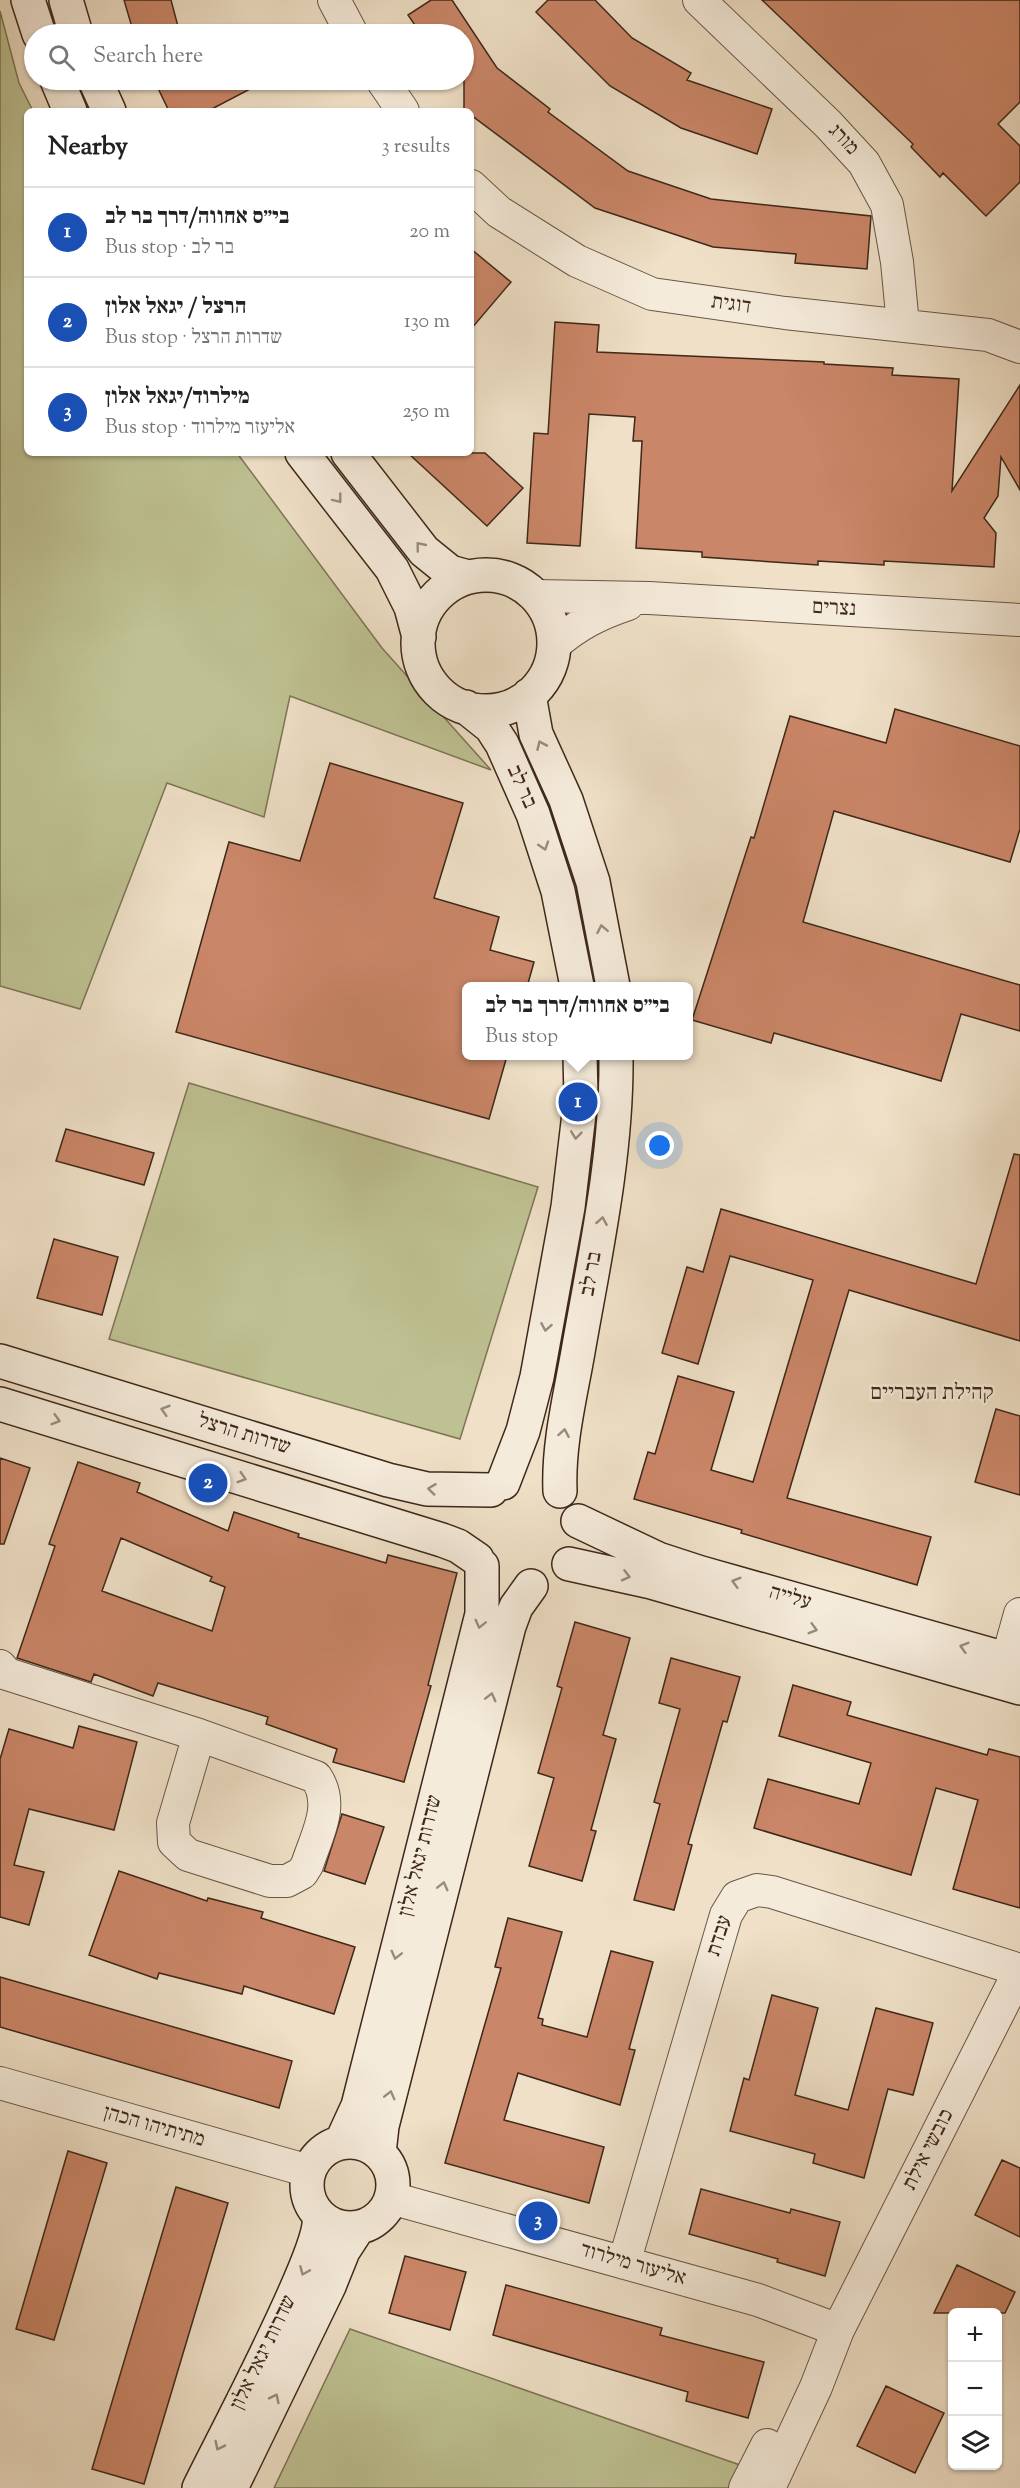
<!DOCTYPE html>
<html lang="en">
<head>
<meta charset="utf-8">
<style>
	body { margin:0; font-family:"Sorts Mill Goudy","Frank Ruhl Libre",serif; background:#f6f6f6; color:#222 }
	.controls { position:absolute; right:18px; bottom:18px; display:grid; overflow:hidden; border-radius:9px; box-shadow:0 2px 4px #0004 }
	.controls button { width:54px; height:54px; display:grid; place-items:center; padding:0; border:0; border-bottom:2px solid #e0e0e0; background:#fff; color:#222; font:30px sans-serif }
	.you { position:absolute; left:660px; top:1146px; width:21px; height:21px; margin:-15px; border:4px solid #fff; border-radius:50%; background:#1a73e8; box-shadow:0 0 0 9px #1a73e833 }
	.badge { display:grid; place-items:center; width:39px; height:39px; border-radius:50%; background:#d93025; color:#fff; font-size:20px; font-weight:700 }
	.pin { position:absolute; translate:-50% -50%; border:3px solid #fff; box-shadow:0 2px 6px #0006 }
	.popup { position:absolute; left:462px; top:982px; width:231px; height:78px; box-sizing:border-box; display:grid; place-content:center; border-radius:9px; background:#fff; filter:drop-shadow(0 2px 4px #0005); font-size:20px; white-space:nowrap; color:#767676 }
	.popup b { font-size:22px; color:#222 }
	.popup::after { content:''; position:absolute; left:50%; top:100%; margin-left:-12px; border:12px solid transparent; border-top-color:#fff }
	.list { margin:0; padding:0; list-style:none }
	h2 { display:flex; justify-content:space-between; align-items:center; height:78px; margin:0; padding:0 24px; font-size:26px }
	h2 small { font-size:20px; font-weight:400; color:#767676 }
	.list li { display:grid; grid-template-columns:39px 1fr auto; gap:18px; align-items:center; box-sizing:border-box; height:90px; padding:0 24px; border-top:2px solid #e0e0e0 }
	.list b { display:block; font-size:22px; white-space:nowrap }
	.list p { margin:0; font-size:20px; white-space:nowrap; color:#767676 }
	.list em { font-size:20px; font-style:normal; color:#767676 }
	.icon { flex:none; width:33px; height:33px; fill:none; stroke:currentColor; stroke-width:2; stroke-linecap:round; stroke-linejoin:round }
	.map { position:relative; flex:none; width:1020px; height:2488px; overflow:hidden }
	.search { position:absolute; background:#fff; box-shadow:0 2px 4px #0004; left:24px; top:24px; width:450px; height:66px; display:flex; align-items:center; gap:15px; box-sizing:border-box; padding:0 21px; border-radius:33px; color:#767676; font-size:22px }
	.panel { position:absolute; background:#fff; box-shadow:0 2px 4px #0004; left:24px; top:108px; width:450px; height:348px; border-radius:9px }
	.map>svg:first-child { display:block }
	.green { fill:#bec192; stroke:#7e7456; stroke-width:1.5 }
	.building { fill:#ca8668; stroke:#3e2819; stroke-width:1.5; fill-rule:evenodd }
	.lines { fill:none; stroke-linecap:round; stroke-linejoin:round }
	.street-casing { stroke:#6a5644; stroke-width:34 }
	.secondary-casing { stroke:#3e2819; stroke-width:36 }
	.street { stroke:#f5ebdb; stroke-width:32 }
	.secondary { stroke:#f5ebdb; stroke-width:33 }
	.oneway { stroke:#9a8a7a }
	.labels { text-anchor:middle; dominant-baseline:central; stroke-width:5; stroke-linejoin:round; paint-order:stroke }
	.street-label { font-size:21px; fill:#3e2819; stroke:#f5ebdb }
	.neighbourhood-label { font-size:22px; fill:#3e2819; stroke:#f5ebdb }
</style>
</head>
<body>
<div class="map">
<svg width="1020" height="2488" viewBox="0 0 1020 2488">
	<rect width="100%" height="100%" fill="#efe0c7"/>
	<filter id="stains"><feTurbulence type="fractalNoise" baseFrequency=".00333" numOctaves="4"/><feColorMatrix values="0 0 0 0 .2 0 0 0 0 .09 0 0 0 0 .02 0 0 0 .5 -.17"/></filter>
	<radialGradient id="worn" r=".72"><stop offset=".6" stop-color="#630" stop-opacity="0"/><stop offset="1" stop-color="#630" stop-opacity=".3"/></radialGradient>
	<path class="green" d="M0,11L19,83L33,111H27V453H237L382,648L491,770L290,696L264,817L167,783L80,1009L0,986Z
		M189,1083L538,1187L460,1439L109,1339Z
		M350,2329L740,2465L729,2488H274Z"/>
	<path class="building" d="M124,0H171L180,34H134Z
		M431,0H452L497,68L550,109L548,112L628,171L711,199L871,216L867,269L795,263L796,254L713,247L595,208L471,115V111L464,109V34H421L408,15Z
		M548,0H595L632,38L691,73L687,80L772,109L757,154L681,128L610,86L536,12Z
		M762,0H1020V102L998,124L1020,146V182L986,216L943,173L940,177L911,147L913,144Z
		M154,80H267L208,111H169Z
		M471,249L511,282L471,329Z
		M555,322L599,325L597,352L824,362V364L893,368L892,375L959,379L952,491L1020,385V490L1001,457L998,496L984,518L996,533L994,567L884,561V565L818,561V565L702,557V552L636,548L642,441H633L635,417L589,414L580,546L527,543L534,433L548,434Z
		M408,453H485L523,488L487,526Z
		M895,709L1020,746V829L1010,862L834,811L803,922L1020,985V1031L961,1014L941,1081L774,1033L771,1043L692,1020L751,837L754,838L790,716L886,743Z
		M330,763L463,803L434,898L499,917L490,950L534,962L527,987H467V1056H507L489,1119L176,1032L229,842L300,861Z
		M66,1129L154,1153L144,1185L56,1161Z
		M1014,1154L1020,1155V1341L849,1290L787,1498L931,1537L917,1585L741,1533L742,1530L634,1499L648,1452L655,1454L678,1376L734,1392L711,1470L753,1482L813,1280L730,1256L698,1364L662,1353L687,1267L703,1272L721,1209L976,1284Z
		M54,1239L118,1257L102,1315L37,1298Z
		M996,1409L1020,1416V1495L975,1482Z
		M0,1458L30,1468L4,1544H0Z
		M78,1462L140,1483L137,1492L228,1531L234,1512L299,1534L298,1537L386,1563L388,1555L457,1573L428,1685L431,1686L404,1782L333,1762L337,1749L266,1724L268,1717L158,1683L153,1696L94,1674L91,1682L17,1658L55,1546L49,1544ZM121,1538L212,1577L210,1581L225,1587L212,1631L102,1591Z
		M575,1622L630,1638L603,1735L616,1739L591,1830L596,1831L582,1881L529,1866L554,1778L538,1773L562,1688L557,1686Z
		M671,1658L740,1677L727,1722L723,1721L688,1844L692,1845L674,1910L634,1900L660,1804L654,1802L680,1709L659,1703Z
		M793,1685L851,1702L847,1715L987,1755L989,1749L1020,1757V1908L953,1889L978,1800L936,1788L911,1875L754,1828L768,1779L859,1804L871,1763L779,1736Z
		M79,1726L137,1742L114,1830L29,1809L14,1865L44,1872L29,1925L0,1917V1759L9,1729L73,1748Z
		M342,1814L384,1827L365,1884L324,1871Z
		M119,1871L207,1901L208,1898L263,1912L261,1918L355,1947L334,2014L244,1986L242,1994L159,1973L157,1979L89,1955Z
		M508,1918L562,1932L538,2018L543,2019L542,2025L587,2037L611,1951L653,1962L629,2049L635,2050L620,2105L518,2073L504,2120L604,2147L589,2203L445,2163L501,1968L495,1967Z
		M0,1977L292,2061L279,2108L0,2027Z
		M772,1995L818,2008L795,2095L848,2110L876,2008L933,2023L913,2095L888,2089L864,2178L813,2163L815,2154L730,2131L744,2078L749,2080Z
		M68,2151L107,2163L54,2340L16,2329Z
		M1002,2160L1020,2168V2237L975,2215Z
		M176,2187L228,2203L144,2484L92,2469Z
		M701,2189L790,2213L791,2209L840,2222L825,2276L777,2262L778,2259L689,2234Z
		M405,2256L466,2272L450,2330L389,2313Z
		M957,2265L1015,2292L1005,2313H934Z
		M506,2285L662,2328L660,2335L764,2362L748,2418L686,2401L688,2392L493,2335Z
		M886,2386L944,2413L915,2473L857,2446Z"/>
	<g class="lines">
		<defs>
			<path id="street" d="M334,0L352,34
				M699,0L828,124L864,163L887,205L897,262L903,325
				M382,80L403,111
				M471,186L499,212L577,261L652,294L785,313L988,335L1020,347
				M536,596L649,598L1020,620
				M554,645C577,625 598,614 628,604
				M0,1666L7,1674L199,1735L316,1777C335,1805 317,1834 307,1865L302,1873L287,1881H270L188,1855L174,1842L173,1823L199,1735
				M1001,1682L1020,1614
				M0,2083L309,2171
				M391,2198L758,2300L838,2330
				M624,2263L726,1915L737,1897L757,1890L772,1892L1020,1970
				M745,2488L767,2445
				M769,2488L816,2387L838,2330L1020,1970"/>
			<path id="secondary" d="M28,0L39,34
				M66,0L76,34
				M57,80L70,111
				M95,80L109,111
				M302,453L392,569L411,607L419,637
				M348,453L424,551L450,572L468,577
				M418 643a68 68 0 1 1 136 0a68 68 0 1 1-136 0Z
				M529,695L536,734L566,800L593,882L613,986
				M466,707L491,727L502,744L533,814L558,891L577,986
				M0,1361L388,1480L427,1489L491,1490
				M0,1404L442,1540L458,1546L477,1559
				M503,1483L523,1431L537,1377L568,1207L581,1097L580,1056
				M560,1491C558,1442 571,1394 579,1346C596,1250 617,1153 616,1056
				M578,1521L658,1559L701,1573L1020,1663
				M569,1564L651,1582L1020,1688
				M307 2185a43 43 0 1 1 86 0a43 43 0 1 1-86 0Z
				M341,2143L358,2106L482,1614V1566
				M379,2153L382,2126L509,1626L516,1607L531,1586
				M199,2488C220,2444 325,2250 319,2215
				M231,2488L329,2286L343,2251L358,2228"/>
		</defs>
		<use href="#street" class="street-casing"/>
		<use href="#secondary" class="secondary-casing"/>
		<use href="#street" class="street"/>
		<use href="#secondary" class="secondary"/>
	</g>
	<defs><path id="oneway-chevron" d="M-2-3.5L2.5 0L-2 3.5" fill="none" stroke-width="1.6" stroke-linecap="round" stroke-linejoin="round" transform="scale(1.5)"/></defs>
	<g class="oneway">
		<use href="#oneway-chevron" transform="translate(338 499) rotate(52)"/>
		<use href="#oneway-chevron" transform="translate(420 546) rotate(-129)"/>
		<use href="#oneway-chevron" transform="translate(541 745) rotate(-114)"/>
		<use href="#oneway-chevron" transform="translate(544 846) rotate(72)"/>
		<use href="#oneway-chevron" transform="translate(602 929) rotate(-101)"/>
		<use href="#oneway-chevron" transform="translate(576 1135) rotate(97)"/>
		<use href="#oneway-chevron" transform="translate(602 1221) rotate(-80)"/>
		<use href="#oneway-chevron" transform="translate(546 1327) rotate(100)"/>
		<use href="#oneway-chevron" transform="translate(165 1410) rotate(-163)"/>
		<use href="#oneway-chevron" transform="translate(56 1420) rotate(16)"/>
		<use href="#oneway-chevron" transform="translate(564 1433) rotate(-80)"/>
		<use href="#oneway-chevron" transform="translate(242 1478) rotate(17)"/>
		<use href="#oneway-chevron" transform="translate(432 1489) rotate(-173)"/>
		<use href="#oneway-chevron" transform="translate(626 1576) rotate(14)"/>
		<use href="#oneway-chevron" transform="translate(736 1582) rotate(-164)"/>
		<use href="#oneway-chevron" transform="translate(480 1624) rotate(104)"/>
		<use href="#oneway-chevron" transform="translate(813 1629) rotate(16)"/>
		<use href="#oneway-chevron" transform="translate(964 1647) rotate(-164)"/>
		<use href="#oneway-chevron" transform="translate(491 1697) rotate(-76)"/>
		<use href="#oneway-chevron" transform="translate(443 1886) rotate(-76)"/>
		<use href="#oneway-chevron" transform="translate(396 1955) rotate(104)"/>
		<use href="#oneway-chevron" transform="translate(390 2095) rotate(-76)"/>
		<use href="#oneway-chevron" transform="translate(304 2271) rotate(113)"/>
		<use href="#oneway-chevron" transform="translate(275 2398) rotate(-64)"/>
		<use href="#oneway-chevron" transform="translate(219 2446) rotate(116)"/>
	</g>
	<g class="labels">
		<g class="street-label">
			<text transform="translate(843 140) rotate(47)">מורג</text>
			<text transform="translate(731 305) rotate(8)">דוגית</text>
			<text transform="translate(834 609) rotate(3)">נצרים</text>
			<text transform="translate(521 787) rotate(66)">בר לב</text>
			<text transform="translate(592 1274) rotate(-80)">בר לב</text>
			<text transform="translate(244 1435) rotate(17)">שדרות הרצל</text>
			<text transform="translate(790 1598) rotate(16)">עלייה</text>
			<text transform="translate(421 1856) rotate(-76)">שדרות יגאל אלון</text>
			<text transform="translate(720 1936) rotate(-72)">עבדת</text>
			<text transform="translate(154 2127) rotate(16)">מתיתיהו הכהן</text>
			<text transform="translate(929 2150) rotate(-63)">כובשי אילת</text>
			<text transform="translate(633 2265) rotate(16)">אליעזר מילרוד</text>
			<text transform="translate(264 2353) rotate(-64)">שדרות יגאל אלון</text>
		</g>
		<g class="neighbourhood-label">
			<text x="932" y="1394">קהילת העבריים</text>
		</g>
	</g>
	<rect width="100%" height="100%" filter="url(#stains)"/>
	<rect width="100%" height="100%" fill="url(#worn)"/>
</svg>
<div class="controls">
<button>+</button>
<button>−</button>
<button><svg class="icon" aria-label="layers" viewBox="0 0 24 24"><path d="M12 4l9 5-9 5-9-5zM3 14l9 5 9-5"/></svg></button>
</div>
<div class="you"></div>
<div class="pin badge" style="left:578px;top:1102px;background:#1a4fb4">1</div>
<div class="popup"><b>בי״ס אחווה/דרך בר לב</b>Bus stop</div>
<div class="pin badge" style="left:208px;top:1483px;background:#1a4fb4">2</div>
<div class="pin badge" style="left:538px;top:2221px;background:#1a4fb4">3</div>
<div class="search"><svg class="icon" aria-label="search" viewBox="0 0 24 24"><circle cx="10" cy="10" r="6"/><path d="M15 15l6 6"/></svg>Search here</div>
<section class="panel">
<h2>Nearby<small>3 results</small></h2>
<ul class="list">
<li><span class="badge" style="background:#1a4fb4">1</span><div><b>בי״ס אחווה/דרך בר לב</b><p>Bus stop · בר לב</p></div><em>20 m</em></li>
<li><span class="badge" style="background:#1a4fb4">2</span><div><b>הרצל / יגאל אלון</b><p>Bus stop · שדרות הרצל</p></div><em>130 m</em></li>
<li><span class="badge" style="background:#1a4fb4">3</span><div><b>מילרוד/יגאל אלון</b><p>Bus stop · אליעזר מילרוד</p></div><em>250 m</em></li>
</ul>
</section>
</div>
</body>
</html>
